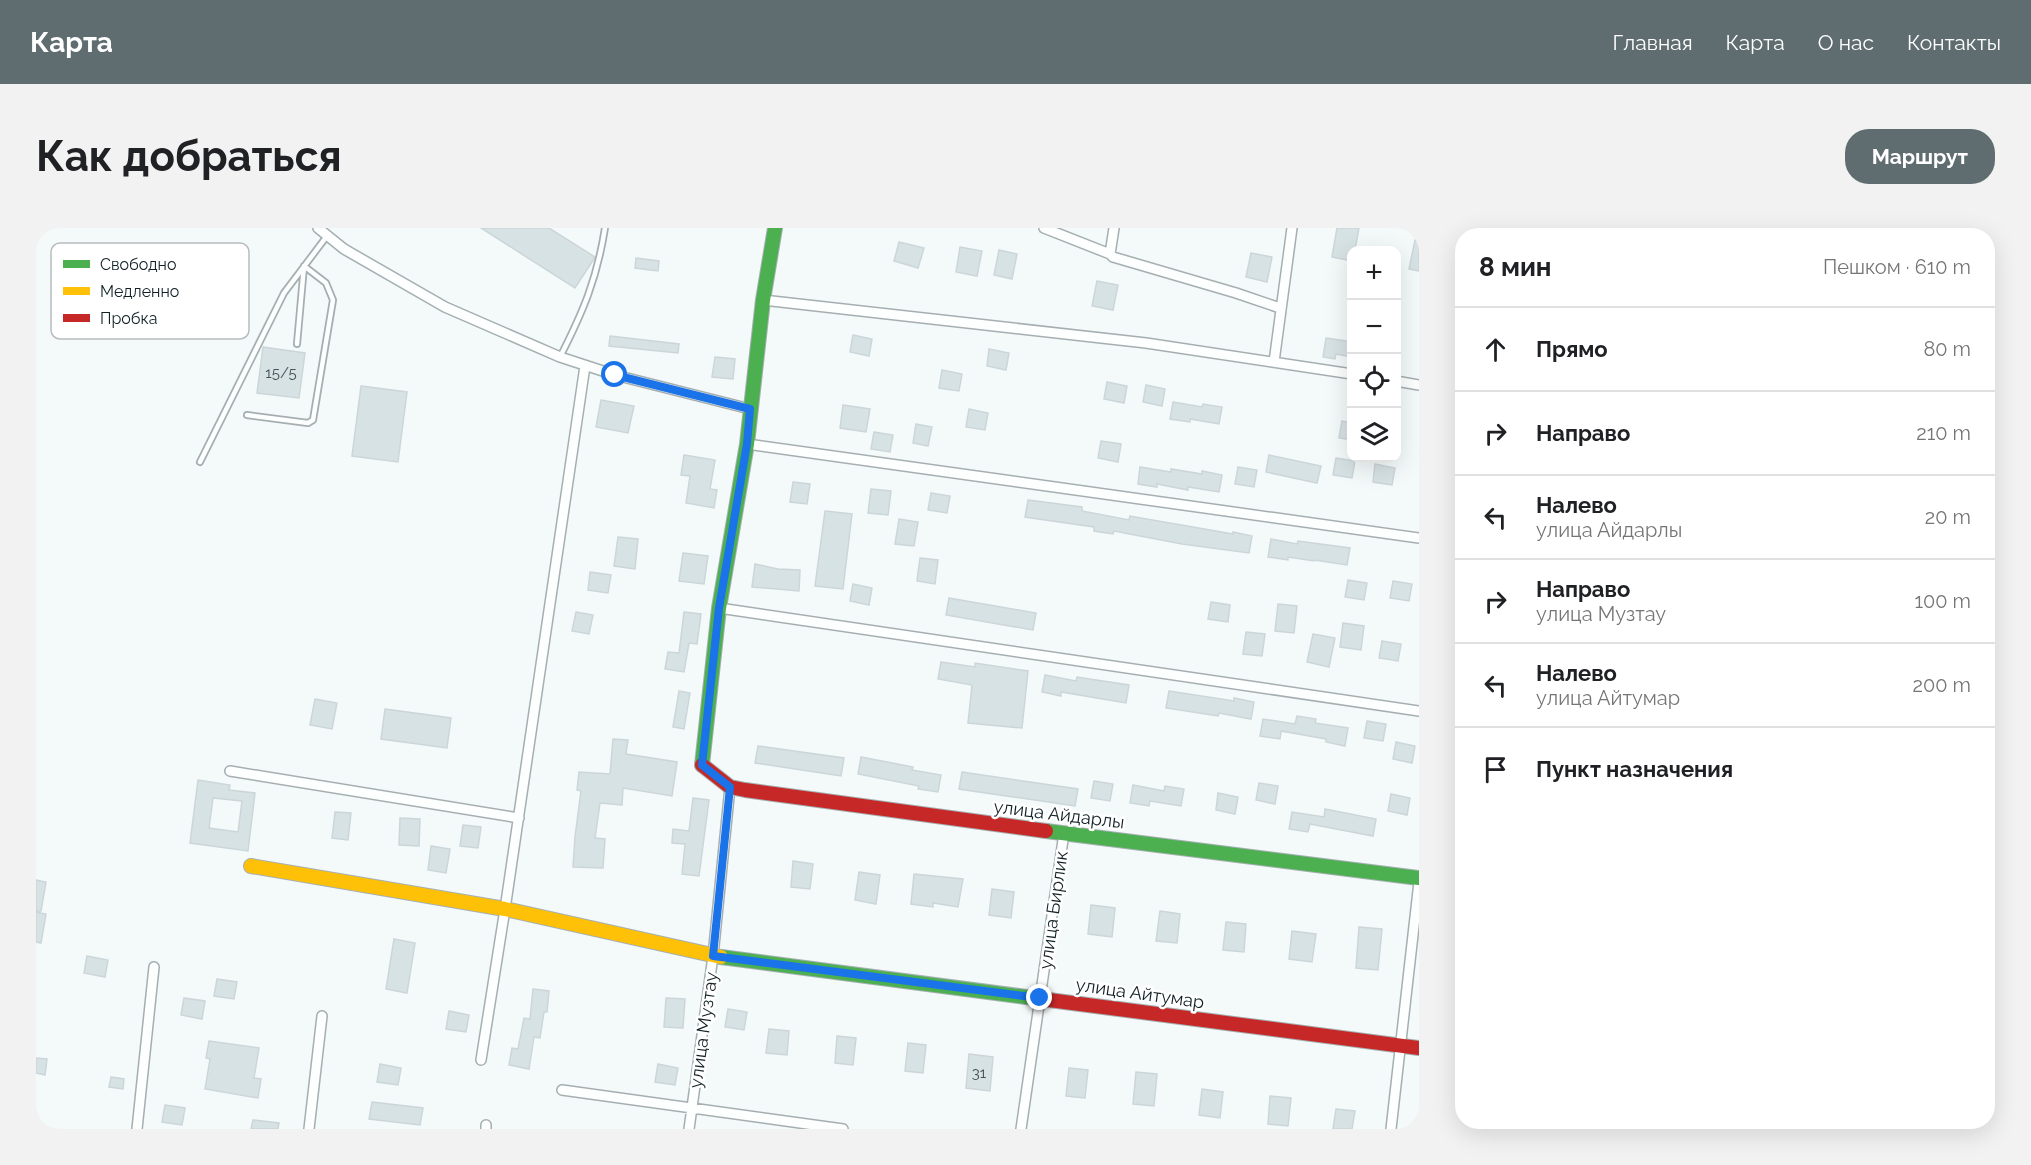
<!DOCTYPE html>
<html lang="ru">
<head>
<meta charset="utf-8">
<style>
	body { margin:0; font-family:Raleway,sans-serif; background:#f2f2f2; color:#202124 }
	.controls { position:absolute; right:18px; top:18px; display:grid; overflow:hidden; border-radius:12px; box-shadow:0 6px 24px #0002 }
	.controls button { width:54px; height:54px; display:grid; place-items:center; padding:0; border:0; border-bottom:2px solid #e0e0e0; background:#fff; color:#202124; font:30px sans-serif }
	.stop { position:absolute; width:18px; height:18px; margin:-14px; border:4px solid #1a73e8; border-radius:50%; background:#fff }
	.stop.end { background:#1a73e8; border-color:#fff; box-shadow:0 2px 6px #0008 }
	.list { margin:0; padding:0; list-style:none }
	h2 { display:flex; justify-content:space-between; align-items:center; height:78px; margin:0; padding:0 24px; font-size:26px }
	h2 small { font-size:20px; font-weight:400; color:#757577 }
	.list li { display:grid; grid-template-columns:39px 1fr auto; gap:18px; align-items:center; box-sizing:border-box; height:84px; padding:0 24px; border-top:2px solid #e0e0e0 }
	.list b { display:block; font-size:22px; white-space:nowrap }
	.list p { margin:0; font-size:20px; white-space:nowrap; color:#757577 }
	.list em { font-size:20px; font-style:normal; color:#757577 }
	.icon { flex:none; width:33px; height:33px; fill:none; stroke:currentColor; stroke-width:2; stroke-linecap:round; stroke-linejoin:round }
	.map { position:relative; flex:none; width:1383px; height:901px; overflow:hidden; border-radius:24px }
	header { display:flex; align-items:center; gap:36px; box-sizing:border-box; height:84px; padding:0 30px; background:#606d70; color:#fff }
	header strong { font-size:28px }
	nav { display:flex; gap:33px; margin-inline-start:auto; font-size:21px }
	.intro { display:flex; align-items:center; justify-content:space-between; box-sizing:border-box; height:144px; padding:0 36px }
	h1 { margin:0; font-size:42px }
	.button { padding:15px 27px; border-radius:24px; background:#606d70; color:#fff; font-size:21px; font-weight:700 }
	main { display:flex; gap:36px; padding:0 36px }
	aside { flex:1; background:#fff; border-radius:24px; box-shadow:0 6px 24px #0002 }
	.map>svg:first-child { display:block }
	.building { fill:#d7e2e5; stroke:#ccd6d9; stroke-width:1.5; fill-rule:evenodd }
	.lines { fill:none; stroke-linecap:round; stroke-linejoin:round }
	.lane-casing { stroke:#a5afb1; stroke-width:8 }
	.street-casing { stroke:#a5afb1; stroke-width:12 }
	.fast-casing { stroke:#a5afb1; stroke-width:16 }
	.slow-casing { stroke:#a5afb1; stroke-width:16 }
	.jam-casing { stroke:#a5afb1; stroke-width:16 }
	.lane { stroke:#fdfefe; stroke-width:4.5 }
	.street { stroke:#fdfefe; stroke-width:9 }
	.fast { stroke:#4caf50; stroke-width:14 }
	.slow { stroke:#ffc107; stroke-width:14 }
	.jam { stroke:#c62828; stroke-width:14 }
	.route { stroke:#1a73e8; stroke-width:8 }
	.labels { text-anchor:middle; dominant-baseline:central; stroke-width:5; stroke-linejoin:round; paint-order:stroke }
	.number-label { font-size:15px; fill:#445256 }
	.street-label { font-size:18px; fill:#112125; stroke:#fff }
	.key { fill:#fff; stroke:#b8bcbe; stroke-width:1.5 }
	.key-label { font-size:16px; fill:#112125 }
</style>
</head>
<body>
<header>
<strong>Карта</strong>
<nav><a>Главная</a><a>Карта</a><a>О нас</a><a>Контакты</a></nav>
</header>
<div class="intro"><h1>Как добраться</h1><a class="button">Маршрут</a></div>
<main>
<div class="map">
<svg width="1383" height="901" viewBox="0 0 1383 901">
	<rect width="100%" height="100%" fill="#f4f9fa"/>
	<path class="building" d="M445,0H513L559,29L558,31L539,60Z
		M1301,0H1323L1319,22H1316V33L1296,29Z
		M1379,12H1383V43L1373,41Z
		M863,14L888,20L882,40L858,33Z
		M924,19L946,23L941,48L920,44Z
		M963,22L981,26L976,51L958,47Z
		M1215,25L1236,29L1231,54L1210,49Z
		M600,30L623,33L622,43L599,40Z
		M1061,53L1082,57L1077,82L1056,78Z
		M817,107L836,111L833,128L814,124Z
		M574,108L643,116L642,125L573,118Z
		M1290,110L1316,114V129L1300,126L1299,131L1287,129Z
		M227,119L269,125L263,170L221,165Z
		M953,121L973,125L970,142L951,138Z
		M679,129L699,131L697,151L676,149Z
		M906,142L926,146L923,163L903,160Z
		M1071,154L1091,158L1088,175L1068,171Z
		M1110,157L1129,161L1126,178L1107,174Z
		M325,158L371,164L362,234L316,228Z
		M565,172L598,178L592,205L560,199Z
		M1137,174L1166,179L1167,176L1186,179L1183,196L1154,191V194L1134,191Z
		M807,177L834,181L830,204L804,200Z
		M933,181L952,185L949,202L930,199Z
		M1306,193L1316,195V212L1303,210Z
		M880,196L896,199L892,218L877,215Z
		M838,204L857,207L854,224L835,221Z
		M1065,213L1085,216L1082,234L1062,230Z
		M648,227L679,232L674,261L681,262L678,280L650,275L654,248L645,247Z
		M1233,227L1285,238L1281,255L1230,244Z
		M1300,230L1319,233L1316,250L1297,247Z
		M1339,236L1359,240L1356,257L1337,254Z
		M1104,239L1135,244V241L1166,246V243L1186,247L1183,264L1152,259V262L1121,256V259L1102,256Z
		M1202,239L1221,242L1218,259L1199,256Z
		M757,254L774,256L771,276L754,274Z
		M835,261L855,263L852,287L832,285Z
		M895,265L914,268L911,285L892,282Z
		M992,272L1046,279V283L1093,292L1094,288L1197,306V304L1216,308L1213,325L1146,316L1078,303L1077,306L1058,303V299L989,289Z
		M789,283L816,286L807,361L779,358Z
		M863,291L882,294L878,318L859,316Z
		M582,309L602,311L599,341L578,338Z
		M1235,311L1261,316L1262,313L1314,320L1311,337L1278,332V333L1252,329V332L1232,329Z
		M647,325L672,328L668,356L643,353Z
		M884,330L902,332L899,356L881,353Z
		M719,336L742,341L764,342L763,363L716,359Z
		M554,344L575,347L572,365L552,362Z
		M1312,352L1331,355L1328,372L1309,369Z
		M1357,353L1376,356L1373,373L1354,370Z
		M817,356L836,360L833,377L814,373Z
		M913,370L1000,385L997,402L910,387Z
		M1175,374L1194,377L1192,394L1172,391Z
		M1242,376L1261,378L1258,405L1239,403Z
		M540,384L557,387L553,406L536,403Z
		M648,384L665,386L661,416L653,415L648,444L629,441L632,424L643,425Z
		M1307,395L1328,398L1325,422L1304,419Z
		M1210,404L1229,406L1226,428L1207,426Z
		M1277,406L1299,410L1293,439L1271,434Z
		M1346,413L1365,416L1362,433L1343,430Z
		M905,434L939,439V435L992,443L986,500L932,495L936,457L902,451Z
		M1009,447L1040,453L1041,449L1093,457L1090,475L1025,464V468L1006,464Z
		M643,463L654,465L648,501L637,499Z
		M1133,463L1198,473V470L1218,474L1215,491L1183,485L1182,488L1130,480Z
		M279,471L301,475L296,501L274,497Z
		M349,481L415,490L411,520L345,511Z
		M1261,488L1280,491L1279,495L1312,500L1309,518L1290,514V511L1245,503L1244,511L1224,508L1227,491L1259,496Z
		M1331,493L1350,496L1347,513L1328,510Z
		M577,511L592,512L590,526L641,534L636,568L587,560L586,577L564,575L559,610L569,611L567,640L537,639L539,609L545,563L541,562L543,544L574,546Z
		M1360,514L1379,518L1376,535L1357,531Z
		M722,518L808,530L805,548L719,535Z
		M825,529L877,539L876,542L905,547L902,564L882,561L883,558L822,546Z
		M926,544L1042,561L1039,578L923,561Z
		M162,552L194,557L193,562L219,565L212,623L154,615ZM177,570L206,573L202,604L173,600Z
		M1058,553L1077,556L1074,573L1055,570Z
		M1223,555L1242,558L1239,576L1220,572Z
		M1097,557L1128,563L1129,558L1148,561L1145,578L1114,573L1113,578L1094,575Z
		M1182,565L1202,569L1199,586L1180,582Z
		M1355,566L1374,570L1371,587L1352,583Z
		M657,570L673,572L663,648L646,646L649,616L636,615L637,601L653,603Z
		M1289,581L1340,591L1337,608L1274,596L1272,604L1253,601L1256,584L1288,589Z
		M299,584L315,585L312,612L296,610Z
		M364,590L384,591L383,618L363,617Z
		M427,597L445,599L442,620L424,618Z
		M395,618L414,621L410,645L392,642Z
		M757,633L777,636L774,661L755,659Z
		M823,644L844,647L840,676L819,672Z
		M878,646L927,651L922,679L897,675V679L875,676Z
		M0,652L10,654L5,683H0Z
		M956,661L978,664L975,690L953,687Z
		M1055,677L1079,680L1076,709L1052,706Z
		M1124,683L1144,686L1141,715L1120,713Z
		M0,684L10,686L5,715L0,714Z
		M1190,694L1210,696L1208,724L1187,722Z
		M1323,699L1346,701L1342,742L1320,740Z
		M1256,703L1280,706L1276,734L1253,731Z
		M358,711L379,715L371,765L350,761Z
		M51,728L72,732L69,749L48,745Z
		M181,751L201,754L198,771L178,768Z
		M497,761L513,763L511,784H508L504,810L498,809L493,841L473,837L476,820L482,821L488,790L494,791Z
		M148,770L169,773L166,791L145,787Z
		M630,770L649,771L647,800L628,799Z
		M692,781L711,784L708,802L689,799Z
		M413,783L433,787L430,804L410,801Z
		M733,801L753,803L751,827L730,825Z
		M801,808L820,810L817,837L799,835Z
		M173,813L223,820L218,850L225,851L222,870L169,861L174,831L170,830Z
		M872,815L890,817L887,845L869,843Z
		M933,826L957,829L954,863L930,860Z
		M0,830L11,831L9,847L0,845Z
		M344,836L365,840L362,857L341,854Z
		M622,836L642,840L639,857L619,854Z
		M1033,840L1052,842L1049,870L1030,868Z
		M1100,844L1121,846L1118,878L1097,876Z
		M75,849L88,851L87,861L73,859Z
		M1166,861L1187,864L1184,890L1163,887Z
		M1234,868L1255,870L1252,898L1232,896Z
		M336,874L387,880L384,897L333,891Z
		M129,877L149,880L146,897L126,894Z
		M1300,881L1319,883L1316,901H1297Z
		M217,892L243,895L242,901H215Z"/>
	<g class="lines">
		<defs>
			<path id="lane" d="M261,116L268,38
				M524,129C547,84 561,51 569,0
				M211,187L272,195L277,192L297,72L290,55L268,38
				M164,234L248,65L291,8"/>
			<path id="street" d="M282,0L308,21L409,79L524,129L579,147L714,181
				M1008,0L1074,26L1077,29L1200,65L1244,80
				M1074,26L1078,0
				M727,72L1110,115L1316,146
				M1238,134L1256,0
				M1360,153L1383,157
				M711,216L1383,310
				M683,380L1383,483
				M194,543L483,590
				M445,832L469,681L549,138
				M526,862L807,901
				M101,901L118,739
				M273,901L286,788
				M450,901V897
				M653,901L677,728L694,559
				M985,901L1028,605
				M1355,901L1383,654"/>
			<path id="fast" d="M666,537L683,380L711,216L727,72L739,0
				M1010,603L1383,650
				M685,729L1013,772"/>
			<path id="slow" d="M215,638L469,681L685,729"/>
			<path id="jam" d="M666,537L694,559L709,562L1010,603
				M1013,772L1383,820"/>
		</defs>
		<use href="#lane" class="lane-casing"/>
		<use href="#street" class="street-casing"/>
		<use href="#fast" class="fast-casing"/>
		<use href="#slow" class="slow-casing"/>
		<use href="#jam" class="jam-casing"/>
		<use href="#lane" class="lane"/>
		<use href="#street" class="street"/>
		<use href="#fast" class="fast"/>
		<use href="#slow" class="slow"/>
		<use href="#jam" class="jam"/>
	</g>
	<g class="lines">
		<path class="route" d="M579,147L714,181L711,216L683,380L666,537L694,559L677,728L1004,770"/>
	</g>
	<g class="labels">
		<g class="number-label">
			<text x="245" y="145">15/5</text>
			<text x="943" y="845">31</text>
		</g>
		<g class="street-label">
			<text transform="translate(1023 586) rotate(7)">улица Айдарлы</text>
			<text transform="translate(1017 682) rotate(-82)">улица Бирлик</text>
			<text transform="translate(1104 765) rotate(8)">улица Айтумар</text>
			<text transform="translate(667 802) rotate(-82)">улица Музтау</text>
		</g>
	</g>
	<rect x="15" y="15" width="198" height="96" rx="9" class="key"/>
	<rect x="27" y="32" width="27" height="8" fill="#4caf50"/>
	<rect x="27" y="59" width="27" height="8" fill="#ffc107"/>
	<rect x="27" y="86" width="27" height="8" fill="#c62828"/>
	<g class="key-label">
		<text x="64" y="42">Свободно</text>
		<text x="64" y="69">Медленно</text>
		<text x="64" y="96">Пробка</text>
	</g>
</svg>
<div class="controls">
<button>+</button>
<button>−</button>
<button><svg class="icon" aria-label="locate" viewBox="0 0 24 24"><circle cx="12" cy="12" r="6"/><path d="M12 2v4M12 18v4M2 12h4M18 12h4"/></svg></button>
<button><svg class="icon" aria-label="layers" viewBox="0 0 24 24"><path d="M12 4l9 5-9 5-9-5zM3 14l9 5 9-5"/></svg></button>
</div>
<div class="stop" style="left:579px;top:147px"></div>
<div class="stop end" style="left:1004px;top:770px"></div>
</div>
<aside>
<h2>8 мин<small>Пешком · 610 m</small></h2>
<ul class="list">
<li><svg class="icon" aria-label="ahead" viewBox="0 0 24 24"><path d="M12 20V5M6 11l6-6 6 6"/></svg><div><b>Прямо</b></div><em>80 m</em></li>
<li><svg class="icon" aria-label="right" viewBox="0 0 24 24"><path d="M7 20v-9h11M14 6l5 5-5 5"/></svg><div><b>Направо</b></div><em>210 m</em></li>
<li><svg class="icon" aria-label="left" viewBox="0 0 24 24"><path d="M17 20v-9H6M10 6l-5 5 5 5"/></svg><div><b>Налево</b><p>улица Айдарлы</p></div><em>20 m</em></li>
<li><svg class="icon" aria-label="right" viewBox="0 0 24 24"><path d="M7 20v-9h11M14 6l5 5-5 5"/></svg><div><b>Направо</b><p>улица Музтау</p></div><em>100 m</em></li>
<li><svg class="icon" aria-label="left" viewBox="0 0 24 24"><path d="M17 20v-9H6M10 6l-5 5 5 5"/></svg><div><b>Налево</b><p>улица Айтумар</p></div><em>200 m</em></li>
<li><svg class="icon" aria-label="arrive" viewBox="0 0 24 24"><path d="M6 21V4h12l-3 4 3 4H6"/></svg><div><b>Пункт назначения</b></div></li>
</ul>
</aside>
</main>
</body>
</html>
